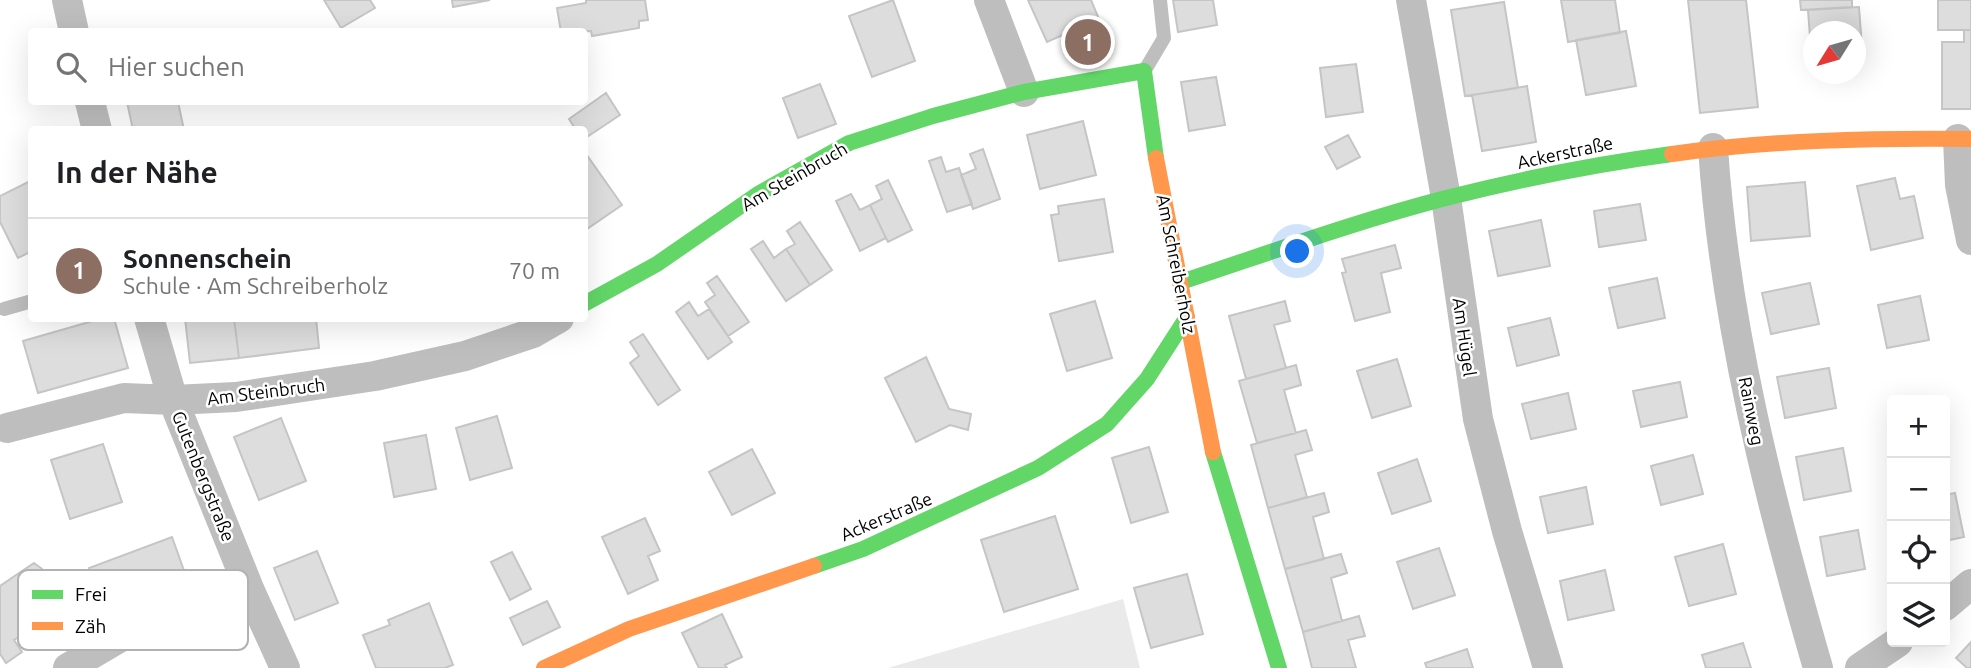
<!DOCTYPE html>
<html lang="de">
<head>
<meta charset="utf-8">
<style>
	body { margin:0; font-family:Ubuntu,sans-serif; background:#f6f6f6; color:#202124 }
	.controls { position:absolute; right:21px; bottom:21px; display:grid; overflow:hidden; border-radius:7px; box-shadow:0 7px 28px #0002 }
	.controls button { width:63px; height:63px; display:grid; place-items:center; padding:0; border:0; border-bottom:2px solid #e0e0e0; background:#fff; color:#202124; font:35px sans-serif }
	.compass { position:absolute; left:1803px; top:21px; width:63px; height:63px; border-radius:50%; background:#fff; box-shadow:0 7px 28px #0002; rotate:233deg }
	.you { position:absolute; left:1298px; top:252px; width:24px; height:24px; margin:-18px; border:5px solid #fff; border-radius:50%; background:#1a73e8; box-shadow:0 0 0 10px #1a73e833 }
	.badge { display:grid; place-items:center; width:46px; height:46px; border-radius:50%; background:#d93025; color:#fff; font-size:23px; font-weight:700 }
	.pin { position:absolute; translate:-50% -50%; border:4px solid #fff; box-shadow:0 2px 7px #0006 }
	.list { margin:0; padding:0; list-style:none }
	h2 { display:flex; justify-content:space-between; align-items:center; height:91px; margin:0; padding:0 28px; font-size:30px }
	h2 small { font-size:23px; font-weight:400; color:#757577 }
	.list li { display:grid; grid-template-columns:46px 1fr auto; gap:21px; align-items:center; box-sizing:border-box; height:105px; padding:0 28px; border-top:2px solid #e0e0e0 }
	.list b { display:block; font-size:26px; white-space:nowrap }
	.list p { margin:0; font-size:23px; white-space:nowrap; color:#757577 }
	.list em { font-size:23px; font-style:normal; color:#757577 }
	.icon { flex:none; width:38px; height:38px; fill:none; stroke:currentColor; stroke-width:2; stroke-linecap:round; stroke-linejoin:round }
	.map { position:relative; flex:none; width:1971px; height:668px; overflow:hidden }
	.search { position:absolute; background:#fff; box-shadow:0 7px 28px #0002; left:28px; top:28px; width:560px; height:77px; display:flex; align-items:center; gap:18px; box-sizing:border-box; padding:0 24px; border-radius:7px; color:#757577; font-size:26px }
	.panel { position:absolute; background:#fff; box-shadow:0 7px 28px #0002; left:28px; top:126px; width:560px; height:196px; border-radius:7px }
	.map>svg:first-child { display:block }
	.green { fill:#eaeaea }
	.building { fill:#ddd; stroke:#c5c5c5; stroke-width:2 }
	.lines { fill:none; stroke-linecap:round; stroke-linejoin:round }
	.lane { stroke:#bebebe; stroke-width:14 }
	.street { stroke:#bebebe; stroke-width:30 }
	.fast { stroke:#63d668; stroke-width:16 }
	.slow { stroke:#ff974d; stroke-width:16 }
	.labels { text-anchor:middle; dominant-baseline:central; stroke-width:5; stroke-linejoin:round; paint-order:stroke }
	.street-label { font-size:18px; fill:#000; stroke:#fff }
	.key { fill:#fff; stroke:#b2b2b2; stroke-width:2 }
	.key-label { font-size:19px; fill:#000 }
</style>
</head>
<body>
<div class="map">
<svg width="1971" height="668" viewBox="0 0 1971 668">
	<rect width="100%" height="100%" fill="#fff"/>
	<path class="green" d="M1123,599L1140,668H888Z"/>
	<path class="building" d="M324,0H370L375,8L341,28Z
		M452,0H490L453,7Z
		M586,0H645L648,20L639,21V28L592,36L591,31L561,32L557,8L586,3Z
		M893,0L915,61L872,77L849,16Z
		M1028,0H1091L1099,19L1047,42Z
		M1173,0H1213L1217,25L1178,32Z
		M1561,0H1615L1620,33L1568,42Z
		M1688,0H1746L1758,107L1700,113Z
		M1800,0H1852V7L1801,10Z
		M1938,0H1971V30H1938Z
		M1504,2L1518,88L1465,96L1451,10Z
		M1859,7L1863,61H1856V32H1814V64H1812L1808,10Z
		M1964,30H1971V109H1942V42H1964Z
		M1626,31L1636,86L1586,95L1576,40Z
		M1356,64L1363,112L1326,117L1320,68Z
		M1216,77L1225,125L1189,131L1181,82Z
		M820,84L836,124L798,138L783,98Z
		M1527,86L1536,142L1482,151L1472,95Z
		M606,93L620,115L584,139V130H576L569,119Z
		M127,102H178L184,130H133Z
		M1083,121L1096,175L1040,189L1027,135Z
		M1348,135L1360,157L1337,169L1325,147Z
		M983,149L1000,199L973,209L961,175L976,169L970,154Z
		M584,151L622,205L584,231Z
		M941,157L946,172L959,168L972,204L947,212L929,161Z
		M1895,178L1900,199L1914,196L1923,238L1871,250L1857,186Z
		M888,180L912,230L888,242L870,205L882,199L876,186Z
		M30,181L32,251L18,258L0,222V196Z
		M1805,182L1810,236L1751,241L1747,187Z
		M851,194L860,210L870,205L886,238L860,251L836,201Z
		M1104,199L1113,252L1059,261L1051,215L1059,214L1058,206Z
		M1640,204L1646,240L1599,247L1594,211Z
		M1541,220L1550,266L1498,276L1489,231Z
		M800,222L832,270L810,285L786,249L795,244L787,231Z
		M763,241L774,258L786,249L810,285L786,301L751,249Z
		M1395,245L1401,268L1381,273L1390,312L1355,321L1342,273L1346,272L1342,259Z
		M717,276L749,322L728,336L705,302L715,295L707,283Z
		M1657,278L1665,318L1618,328L1609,288Z
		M1810,283L1819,324L1771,334L1762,293Z
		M1920,296L1929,340L1887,348L1878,305Z
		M1095,301L1112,358L1067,371L1050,314Z
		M1285,301L1290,321L1274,325L1286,368L1246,379L1229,316Z
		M689,302L698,316L709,309L732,342L708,359L676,312Z
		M103,318H114L128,368L38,393L23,341Z
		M185,318H234L239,358L190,363Z
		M234,318H316L319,348L239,358Z
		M1550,318L1559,355L1517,366L1508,328Z
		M643,334L680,390L658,405L630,363L639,356L630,342Z
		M926,357L949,409L971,414L968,430L950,425L916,442L885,378Z
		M1397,359L1411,406L1372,418L1357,371Z
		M1296,365L1301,385L1284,390L1296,433L1257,443L1239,381Z
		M1829,368L1836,408L1785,418L1777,377Z
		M1680,382L1687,417L1641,427L1633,391Z
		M1568,393L1576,429L1531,439L1522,404Z
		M497,416L512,468L470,480L456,428Z
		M281,418L306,481L259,500L234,437Z
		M1306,430L1312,450L1295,455L1307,497L1268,508L1251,445Z
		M426,435L436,489L394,497L384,443Z
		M103,444L122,502L70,519L51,460Z
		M1149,447L1168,512L1131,523L1112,458Z
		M1843,448L1851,491L1804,500L1796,457Z
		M752,449L775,493L732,515L709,472Z
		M1693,455L1703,494L1661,505L1651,466Z
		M1417,459L1431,501L1392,514L1378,473Z
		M1586,487L1593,524L1548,533L1540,497Z
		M1324,493L1329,512L1313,517L1324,559L1285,569L1268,508Z
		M1955,493L1964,537L1945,541V495Z
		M1055,516L1078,589L1004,612L981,540Z
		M645,518L660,551L648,556L658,580L628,594L602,537Z
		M1858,530L1865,569L1827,576L1820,537Z
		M172,537L188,582L106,612L89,568Z
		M1723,544L1736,594L1689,606L1675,557Z
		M1439,548L1455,595L1413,609L1397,562Z
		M317,551L338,603L295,620L274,568Z
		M512,552L531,589L510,600L491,562Z
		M1341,554L1347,573L1331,578L1342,621L1303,632L1285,569Z
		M34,563L42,569L47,579L40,590L65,627L48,639L38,624L14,640L22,652L6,663L0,654V586Z
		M1605,570L1614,610L1568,620L1560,581Z
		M1187,574L1203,634L1151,648L1134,588Z
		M547,601L560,627L523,645L510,618Z
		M429,603L453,665L445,668H376L363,635L390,625L388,620Z
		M722,614L742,657L725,665L727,668H699L682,633Z
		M1359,616L1365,636L1348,640L1356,668H1312L1303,632Z
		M1971,642V668H1967L1956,658Z
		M1743,643L1751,668H1706L1702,655Z
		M1467,649L1473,668H1427L1425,663Z"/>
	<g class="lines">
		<path class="lane" d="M1145,70L1164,38L1160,0
			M4,309L32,301"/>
		<path class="street" d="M67,0L74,32
			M989,0L1024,92
			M1411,0L1446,198L1478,419L1507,531L1548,668
			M90,102L97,130
			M1958,139L1960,185L1971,240
			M1713,148C1725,325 1769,498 1818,668
			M149,318L173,400L250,591L285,668
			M7,428L124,398L173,400L236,397L375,376L465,356L533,333L559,318
			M1945,606L1971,584
			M68,668L146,622L250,591
			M1860,668L1898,642"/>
		<path class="fast" d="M1181,282C1269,253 1357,221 1446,198C1521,179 1596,164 1672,154
			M584,304L657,264L758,194L849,143L933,116L1024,92L1144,71L1156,158
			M1213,452L1279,668
			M814,566L863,549L1038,468L1107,424L1147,379L1187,317"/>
		<path class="slow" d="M1672,154C1771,140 1871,138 1971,139
			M1156,158L1213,452
			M544,668L629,629L814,566"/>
	</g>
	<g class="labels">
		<g class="street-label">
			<text transform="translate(1565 152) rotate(-12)">Ackerstraße</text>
			<text transform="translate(794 176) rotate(-30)">Am Steinbruch</text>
			<text transform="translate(1177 264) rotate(79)">Am Schreiberholz</text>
			<text transform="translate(1465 337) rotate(82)">Am Hügel</text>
			<text transform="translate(266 391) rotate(-7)">Am Steinbruch</text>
			<text transform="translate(1752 411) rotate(79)">Rainweg</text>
			<text transform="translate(204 476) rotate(68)">Gutenbergstraße</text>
			<text transform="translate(886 516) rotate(-23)">Ackerstraße</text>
		</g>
	</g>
	<rect x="18" y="570" width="230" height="80" rx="10" class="key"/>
	<rect x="32" y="590" width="31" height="9" fill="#63d668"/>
	<rect x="32" y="622" width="31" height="8" fill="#ff974d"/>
	<g class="key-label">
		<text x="75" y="601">Frei</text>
		<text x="75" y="633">Zäh</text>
	</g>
</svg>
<div class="controls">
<button>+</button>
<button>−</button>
<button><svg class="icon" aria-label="locate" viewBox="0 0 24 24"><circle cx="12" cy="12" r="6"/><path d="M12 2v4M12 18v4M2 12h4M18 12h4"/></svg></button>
<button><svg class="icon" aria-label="layers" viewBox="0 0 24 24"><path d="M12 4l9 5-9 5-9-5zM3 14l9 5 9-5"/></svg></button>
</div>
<svg class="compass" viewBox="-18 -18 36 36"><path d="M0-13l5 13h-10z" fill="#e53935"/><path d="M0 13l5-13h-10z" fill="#757577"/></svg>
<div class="you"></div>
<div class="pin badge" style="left:1088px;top:42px;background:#8d6e63">1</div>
<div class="search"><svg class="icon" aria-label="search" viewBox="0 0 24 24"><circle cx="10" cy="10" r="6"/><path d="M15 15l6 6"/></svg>Hier suchen</div>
<section class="panel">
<h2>In der Nähe<small></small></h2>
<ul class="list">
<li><span class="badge" style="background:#8d6e63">1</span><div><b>Sonnenschein</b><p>Schule · Am Schreiberholz</p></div><em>70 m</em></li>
</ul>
</section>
</div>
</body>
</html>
